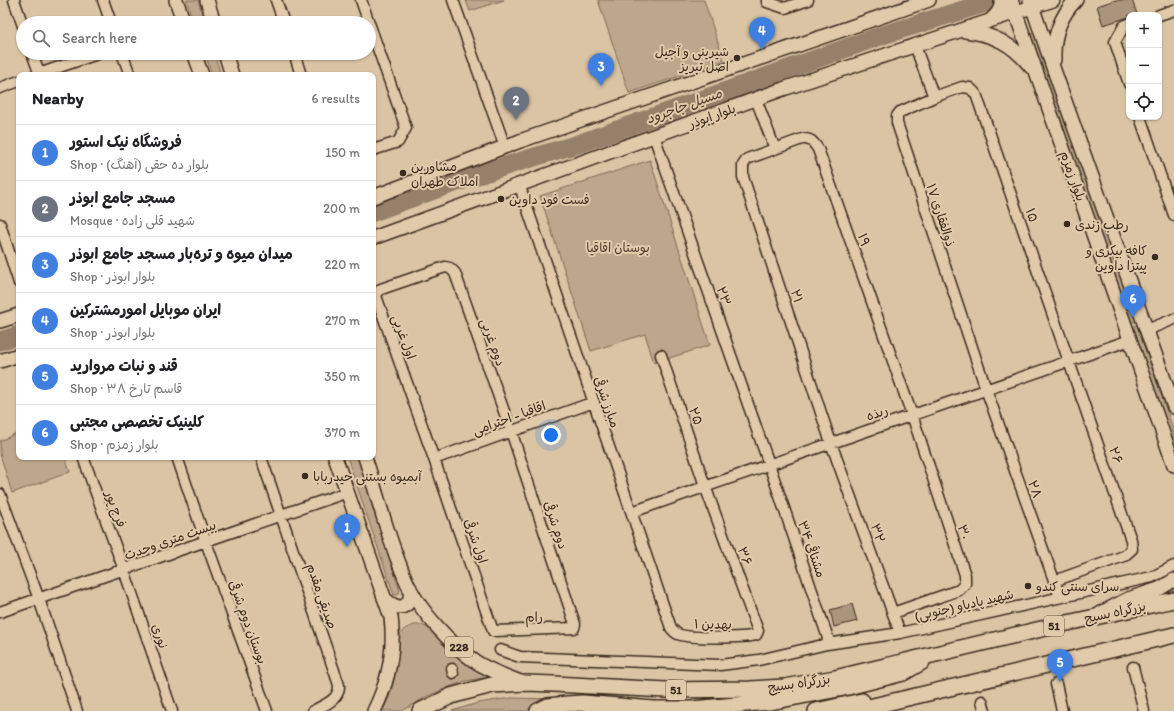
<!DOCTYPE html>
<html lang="en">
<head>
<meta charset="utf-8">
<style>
	body { margin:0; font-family:Itim,"Playpen Sans Arabic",sans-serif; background:#f2f2f2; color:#202124 }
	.controls { position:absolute; right:12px; top:12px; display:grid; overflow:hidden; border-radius:8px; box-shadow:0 1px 3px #0004 }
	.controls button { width:36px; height:36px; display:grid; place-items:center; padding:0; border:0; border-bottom:1px solid #e0e0e0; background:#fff; color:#202124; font:20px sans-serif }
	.you { position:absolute; left:551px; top:435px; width:14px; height:14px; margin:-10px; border:3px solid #fff; border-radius:50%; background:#1a73e8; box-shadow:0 0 0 6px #1a73e833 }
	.badge { display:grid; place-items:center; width:26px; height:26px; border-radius:50%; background:#3b2a1e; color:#fff; font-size:13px; font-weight:700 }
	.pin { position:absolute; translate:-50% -33px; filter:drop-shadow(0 1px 2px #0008) }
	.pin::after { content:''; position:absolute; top:21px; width:14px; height:12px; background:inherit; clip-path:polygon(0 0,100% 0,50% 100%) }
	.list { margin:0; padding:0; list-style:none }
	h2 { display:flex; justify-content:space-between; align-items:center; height:52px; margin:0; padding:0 16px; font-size:17px }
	h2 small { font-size:13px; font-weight:400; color:#757577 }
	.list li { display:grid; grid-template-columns:26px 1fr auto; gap:12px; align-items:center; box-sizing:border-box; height:56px; padding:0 16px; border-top:1px solid #e0e0e0 }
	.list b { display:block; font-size:15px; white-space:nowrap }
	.list p { margin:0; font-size:13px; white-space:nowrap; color:#757577 }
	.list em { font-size:13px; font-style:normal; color:#757577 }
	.icon { flex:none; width:22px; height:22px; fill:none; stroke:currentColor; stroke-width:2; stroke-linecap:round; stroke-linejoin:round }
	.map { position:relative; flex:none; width:1174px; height:711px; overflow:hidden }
	.search { position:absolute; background:#fff; box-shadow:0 1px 3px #0004; left:16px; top:16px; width:360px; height:44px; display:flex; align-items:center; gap:10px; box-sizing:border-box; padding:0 14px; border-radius:22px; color:#757577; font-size:15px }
	.panel { position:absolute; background:#fff; box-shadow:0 1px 3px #0004; left:16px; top:72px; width:360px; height:388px; border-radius:8px }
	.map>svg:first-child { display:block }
	.green { fill:#bda78c; stroke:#7c6855 }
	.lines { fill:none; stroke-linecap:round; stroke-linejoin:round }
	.river { stroke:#95806a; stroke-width:19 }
	.building { fill:#a9947b; stroke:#3b2a1e }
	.minor-casing { stroke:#3b2a1e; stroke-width:13 }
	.major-casing { stroke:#3b2a1e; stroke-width:16 }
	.highway-casing { stroke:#3b2a1e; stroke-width:18 }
	.minor { stroke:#e1caaa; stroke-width:10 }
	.major { stroke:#e1caaa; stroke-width:13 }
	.highway { stroke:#e1caaa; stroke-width:15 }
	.poi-dot { fill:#3b2a1e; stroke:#e1caaa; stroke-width:1.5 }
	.labels { text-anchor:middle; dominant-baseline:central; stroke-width:4; stroke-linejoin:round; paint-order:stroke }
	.shield { fill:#e1caaa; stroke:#6d5a48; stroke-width:1 }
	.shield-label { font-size:12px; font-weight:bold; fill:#3b2a1e }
	.poi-label { font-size:13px; fill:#3b2a1e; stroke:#e1caaa; text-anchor:start }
	.street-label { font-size:13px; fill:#3b2a1e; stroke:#e1caaa }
	.park-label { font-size:13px; fill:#4e3d2e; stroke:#e1caaa }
	.water-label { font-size:14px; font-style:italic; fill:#4d3b2d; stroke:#e1caaa }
</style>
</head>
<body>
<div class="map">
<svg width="1174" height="711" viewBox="0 0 1174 711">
	<rect width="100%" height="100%" fill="#dac4a4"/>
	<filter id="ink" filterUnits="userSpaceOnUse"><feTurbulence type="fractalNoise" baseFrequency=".025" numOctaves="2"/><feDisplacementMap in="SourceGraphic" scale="8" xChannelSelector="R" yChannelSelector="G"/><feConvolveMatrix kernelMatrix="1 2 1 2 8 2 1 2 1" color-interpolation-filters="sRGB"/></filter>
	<g filter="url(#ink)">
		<path class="green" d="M186,0H198L205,23H194Z
			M466,0H504L470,11Z
			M598,0H704L724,61L629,93Z
			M1035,32L1136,321L1131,323L1029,34Z
			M205,53H214L221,75H212Z
			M650,160L710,345L654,363L645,334L591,351L540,196Z
			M1137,325L1174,432V449L1132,327Z
			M19,432V457H65L70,472L12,493L0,454V441Z
			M347,457H359L371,502L400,591L398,595H394L393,592Z
			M414,625H422L428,628L458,656L471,665L494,676L465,681L444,689L426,697L402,711H382C389,700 393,686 395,673C397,662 395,642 401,633C404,628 409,627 414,625Z
			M511,698L560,699L533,704L527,711H452L478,703Z"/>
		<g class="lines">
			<path class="river" d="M373,212C440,187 509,164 578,144L883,35L995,0
				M0,341L19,335"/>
		</g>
		<path class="building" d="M1116,0H1132L1137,14L1129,15V17L1103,25L1097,6Z
			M852,604L857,621L834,627L830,610Z"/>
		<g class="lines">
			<defs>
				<path id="minor" d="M14,0L23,26
					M103,0L111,23
					M276,0L284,23
					M361,0L369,23
					M453,0L505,147
					M767,0V2L785,8L808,0
					M1159,15L1174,10
					M369,23L406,128L398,142L373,150
					M1129,24L1124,26L1115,42L1129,84
					M915,46L934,97
					M32,53L40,75
					M122,53L130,75
					M294,53L301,75
					M36,75L100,53
					M0,88L19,81
					M756,99L775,149
					M1140,117L1174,215
					M654,136L769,464L828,638L827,644
					M519,184L671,628C673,630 675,633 678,634C688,639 745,638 756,635L758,631L705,486L661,355
					M0,224L19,283
					M445,267L450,268L455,273L511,431L575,624L574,628L493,631L434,459L376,296L378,292L381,289Z
					M1147,330L1174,319
					M83,457L124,570L172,711
					M177,457L206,542L267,711
					M261,457L339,685C340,700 324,705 313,711
					M434,459L594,402
					M0,494L39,599L77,711
					M632,512L1130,340
					M1054,581L1124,556L1132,549L1131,540L976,94L970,88L962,87L934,97L900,112L897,116V123L986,389L1060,597
					M0,612L348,492
					M893,613L959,590L965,584V575L912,415L818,149C814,143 811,138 802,139L747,159L743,165V177L831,443L900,633
					M500,650L520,657L720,665L759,660L827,644L900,633L1152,577L1174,566
					M1133,667L1144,711
					M452,669L453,673
					M1056,684L1062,711
					M982,701L985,711"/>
				<path id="major" d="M176,0L184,23
					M207,0L214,23
					M1011,0L1174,465
					M1030,0L1054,70L1174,407
					M991,20C997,14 1002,9 1001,0
					M965,31C993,34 1013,44 1031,67
					M194,53L202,75
					M225,53L232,75
					M1054,60C1053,38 1060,16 1076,0
					M373,197L520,141L929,0
					M373,238L783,89L1053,0
					M0,321L19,315
					M0,361L19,355
					M335,457L391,617C395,650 389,681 374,711
					M365,457C379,500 390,546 409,587C422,613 450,643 473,660C489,671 506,676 523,683
					M384,598C397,612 413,610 410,588
					M1101,613L1128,599L1159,589L1174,580"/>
				<path id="highway" d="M420,711L451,696L469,691L492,685L526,683L554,684L666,690L750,689L785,687L835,678L1058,625L1174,600
					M538,711L548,706L567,704L583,703L653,709H692L770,702L844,688L903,673L922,662
					M816,711L862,701
					M852,711L1174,635"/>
			</defs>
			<use href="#minor" class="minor-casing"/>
			<use href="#major" class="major-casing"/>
			<use href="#highway" class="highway-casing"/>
			<use href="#minor" class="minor"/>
			<use href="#major" class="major"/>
			<use href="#highway" class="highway"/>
		</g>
	</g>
	<g class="poi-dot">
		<circle cx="737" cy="58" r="4"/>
		<circle cx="403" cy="173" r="4"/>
		<circle cx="501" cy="199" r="4"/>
		<circle cx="1067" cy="224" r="4"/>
		<circle cx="1155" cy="257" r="4"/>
		<circle cx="305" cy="476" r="4"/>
		<circle cx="1028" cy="586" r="4"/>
	</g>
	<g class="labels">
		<g class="shield">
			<rect x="1044" y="616" width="20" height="20" rx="3"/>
			<rect x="445" y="637" width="28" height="20" rx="3"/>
			<rect x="666" y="680" width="20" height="20" rx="3"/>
		</g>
		<g class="shield-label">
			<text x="1054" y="626">51</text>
			<text x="459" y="647">228</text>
			<text x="676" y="690">51</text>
		</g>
		<g class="poi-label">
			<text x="729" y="51" text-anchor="end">شیرینی و آجیل<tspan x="729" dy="15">اصل تبریز</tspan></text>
			<text x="411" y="166">مشاورین<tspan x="411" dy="15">املاک طهران</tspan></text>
			<text x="509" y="199">فست فود داوین</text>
			<text x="1075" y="224">رطب زندی</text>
			<text x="1147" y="250" text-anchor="end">کافه بیکری و<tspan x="1147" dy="15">پیتزا داوین</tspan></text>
			<text x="313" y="476">آبمیوه بستنی حیدربابا</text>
			<text x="1036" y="586">سرای سنتی کندو</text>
		</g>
		<g class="street-label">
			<text transform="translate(712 116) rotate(-20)">بلوار ابوذر</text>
			<text transform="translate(1073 176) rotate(71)">بلوار زمزم</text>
			<text transform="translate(941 215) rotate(72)">ذوالفقاری ۱۷</text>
			<text transform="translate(1032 215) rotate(71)">۱۵</text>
			<text transform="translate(864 240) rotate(71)">۱۹</text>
			<text transform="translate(724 296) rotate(71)">۲۳</text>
			<text transform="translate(797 296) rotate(72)">۲۱</text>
			<text transform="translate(404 337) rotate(70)">اول غربی</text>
			<text transform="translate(493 342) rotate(70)">دوم غربی</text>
			<text transform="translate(607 402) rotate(71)">مبارز شرقی</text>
			<text transform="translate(877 413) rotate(-19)">ربذه</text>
			<text transform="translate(696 416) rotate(71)">۲۵</text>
			<text transform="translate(509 418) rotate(-20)">اقاقیا - احترامی</text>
			<text transform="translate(1116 455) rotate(71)">۲۶</text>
			<text transform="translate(1035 489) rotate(70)">۲۸</text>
			<text transform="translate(116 509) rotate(70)">فرج پور</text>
			<text transform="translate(556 525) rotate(72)">دوم شرقی</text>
			<text transform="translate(964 532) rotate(72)">۳۰</text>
			<text transform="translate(878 533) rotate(70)">۳۲</text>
			<text transform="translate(170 540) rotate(-19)">بیست متری وحدت</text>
			<text transform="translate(476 541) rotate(71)">اول شرقی</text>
			<text transform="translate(812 549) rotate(71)">۳۴ مشتاقی</text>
			<text transform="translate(745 556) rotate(70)">۳۶</text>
			<text transform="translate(322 596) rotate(71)">صدیقی مقدم</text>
			<text transform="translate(964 605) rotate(-13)">شهید پادیاو (جنوبی)</text>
			<text transform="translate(1115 612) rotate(-12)">بزرگراه بسیج</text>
			<text transform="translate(534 617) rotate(-2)">رام</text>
			<text transform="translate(248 622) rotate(70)">بوستان دوم شرقی</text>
			<text transform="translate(713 624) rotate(1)">بهدین ۱</text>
			<text transform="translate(160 636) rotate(71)">نوری</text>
			<text transform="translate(799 683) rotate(-8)">بزرگراه بسیج</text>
		</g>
		<g class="park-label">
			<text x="618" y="247">بوستان اقاقیا</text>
		</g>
		<g class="water-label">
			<text transform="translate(684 106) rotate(-20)">مسیل جاجرود</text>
		</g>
	</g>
</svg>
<div class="controls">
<button>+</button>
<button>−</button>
<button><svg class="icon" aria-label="locate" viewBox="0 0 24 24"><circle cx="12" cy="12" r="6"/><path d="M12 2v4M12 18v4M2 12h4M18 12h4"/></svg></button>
</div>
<div class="you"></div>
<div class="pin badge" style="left:347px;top:547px;background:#3f7fe0">1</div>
<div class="pin badge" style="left:516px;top:120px;background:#6b7280">2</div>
<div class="pin badge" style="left:601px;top:86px;background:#3f7fe0">3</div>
<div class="pin badge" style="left:762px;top:50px;background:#3f7fe0">4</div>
<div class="pin badge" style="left:1060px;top:682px;background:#3f7fe0">5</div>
<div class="pin badge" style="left:1133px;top:318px;background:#3f7fe0">6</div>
<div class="search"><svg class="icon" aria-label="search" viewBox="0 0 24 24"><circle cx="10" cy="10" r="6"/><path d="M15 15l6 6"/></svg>Search here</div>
<section class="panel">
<h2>Nearby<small>6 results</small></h2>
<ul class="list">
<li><span class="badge" style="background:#3f7fe0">1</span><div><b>فروشگاه نیک استور</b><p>Shop · بلوار ده حقی (آهنگ)</p></div><em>150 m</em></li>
<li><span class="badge" style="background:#6b7280">2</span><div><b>مسجد جامع ابوذر</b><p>Mosque · شهید قلی زاده</p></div><em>200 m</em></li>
<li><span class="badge" style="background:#3f7fe0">3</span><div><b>میدان میوه و تره‌بار مسجد جامع ابوذر</b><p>Shop · بلوار ابوذر</p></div><em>220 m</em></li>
<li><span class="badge" style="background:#3f7fe0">4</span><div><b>ایران موبایل امورمشترکین</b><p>Shop · بلوار ابوذر</p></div><em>270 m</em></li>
<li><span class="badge" style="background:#3f7fe0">5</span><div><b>قند و نبات مروارید</b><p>Shop · قاسم تارخ ۳۸</p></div><em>350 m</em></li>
<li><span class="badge" style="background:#3f7fe0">6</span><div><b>کلینیک تخصصی مجتبی</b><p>Shop · بلوار زمزم</p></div><em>370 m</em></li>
</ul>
</section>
</div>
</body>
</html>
